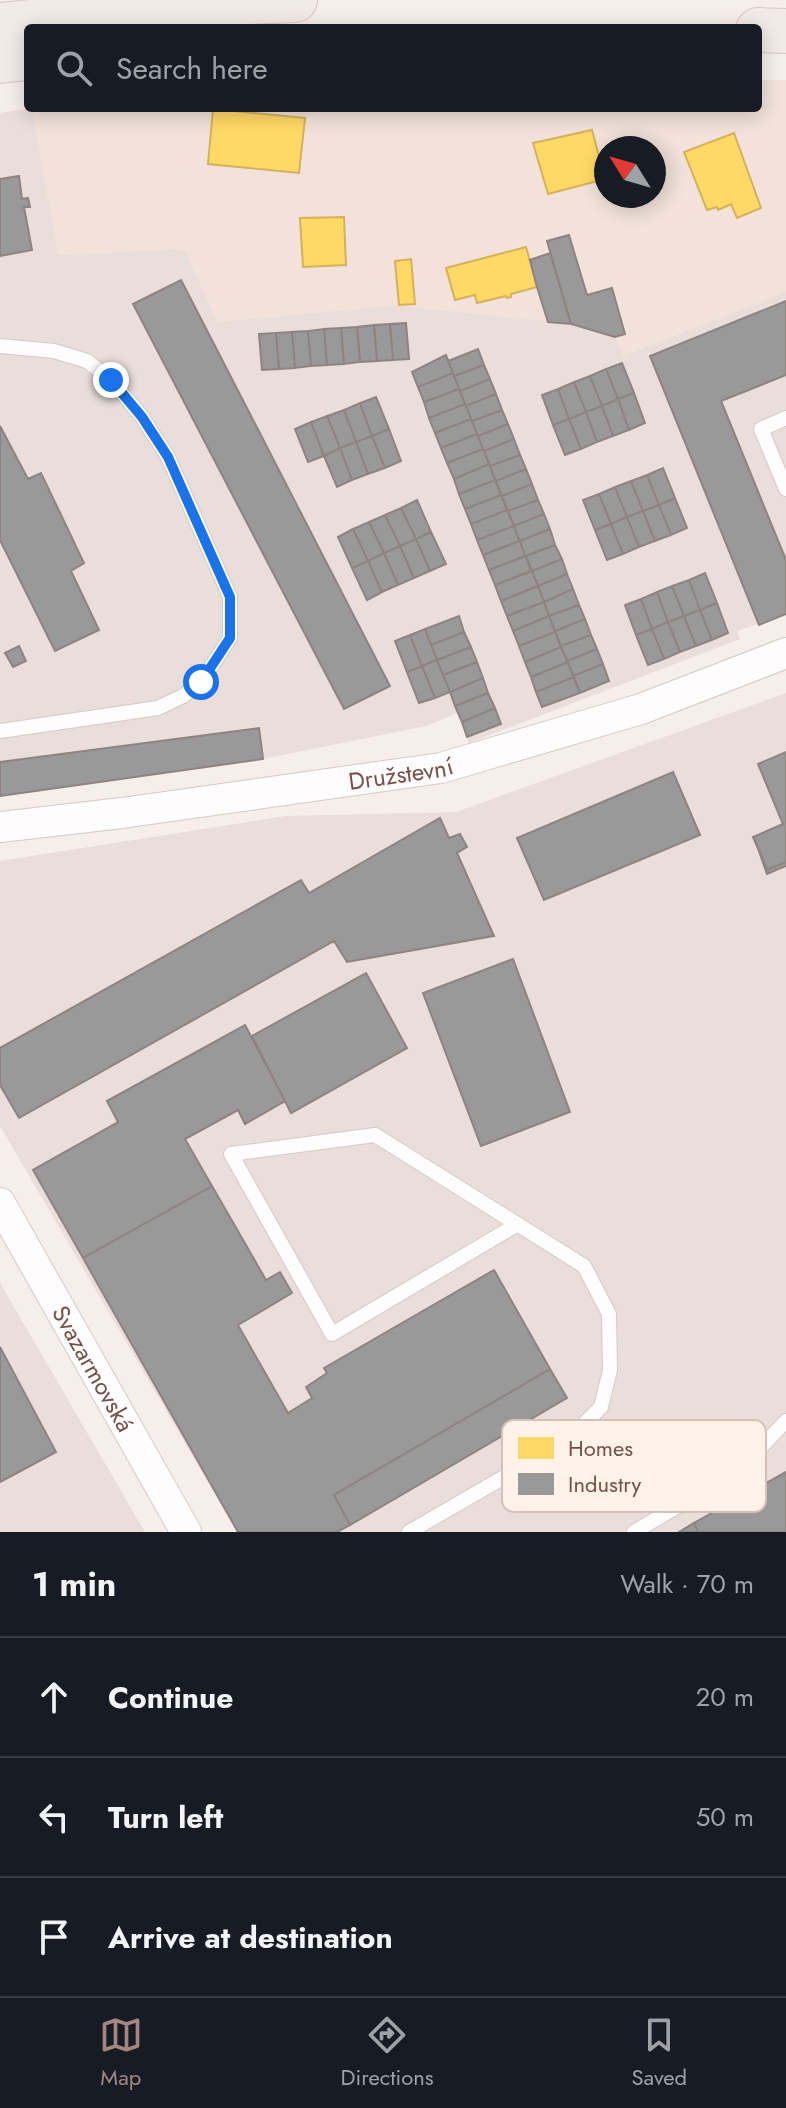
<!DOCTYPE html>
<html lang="en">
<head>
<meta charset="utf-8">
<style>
	body { margin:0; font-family:Jost,sans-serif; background:#242831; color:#f1f3f6 }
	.compass { position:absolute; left:594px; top:136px; width:72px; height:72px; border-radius:50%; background:#171b24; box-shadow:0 4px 20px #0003; rotate:307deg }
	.stop { position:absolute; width:24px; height:24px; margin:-18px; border:6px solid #1a73e8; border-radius:50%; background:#fff }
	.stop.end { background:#1a73e8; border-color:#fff; box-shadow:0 2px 8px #0008 }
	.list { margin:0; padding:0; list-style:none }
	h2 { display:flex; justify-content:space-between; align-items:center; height:104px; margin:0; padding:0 32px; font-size:34px }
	h2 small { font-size:26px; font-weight:400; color:#9ea1a6 }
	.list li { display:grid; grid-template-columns:52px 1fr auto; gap:24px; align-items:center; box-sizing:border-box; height:120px; padding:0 32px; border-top:2px solid #363941 }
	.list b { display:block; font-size:30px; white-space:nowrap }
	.list em { font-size:26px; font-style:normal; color:#9ea1a6 }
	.icon { flex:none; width:44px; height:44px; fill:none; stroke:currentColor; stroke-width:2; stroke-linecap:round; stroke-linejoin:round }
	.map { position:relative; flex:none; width:786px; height:1532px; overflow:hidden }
	.search { position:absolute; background:#171b24; box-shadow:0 4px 20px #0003; left:24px; right:24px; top:24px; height:88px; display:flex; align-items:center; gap:20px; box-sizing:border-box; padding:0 28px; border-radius:8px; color:#9ea1a6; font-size:30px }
	.sheet { height:464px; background:#171b24 }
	nav { display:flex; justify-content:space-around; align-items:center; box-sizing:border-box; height:112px; border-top:2px solid #363941; background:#171b24; font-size:22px; color:#9ea1a6 }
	nav a { display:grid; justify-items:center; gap:4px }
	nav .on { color:#a28781 }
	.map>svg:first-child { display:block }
	.residential { fill:#f2e2d9; fill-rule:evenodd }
	.industrial { fill:#e9deda }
	.homes { fill:#ffd966; stroke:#d5b05d; stroke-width:2 }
	.industry { fill:#999; stroke:#8e8381; stroke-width:2 }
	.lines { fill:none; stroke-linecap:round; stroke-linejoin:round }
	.lane-casing { stroke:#d4cac6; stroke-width:16 }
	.street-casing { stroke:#d4cac6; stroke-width:32 }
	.primary-casing { stroke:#d5c8c5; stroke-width:46 }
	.lane { stroke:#fefcfc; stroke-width:14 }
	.street { stroke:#fefcfc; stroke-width:30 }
	.primary { stroke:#f2eae4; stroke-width:44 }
	.route { stroke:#1a73e8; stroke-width:10 }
	.labels { text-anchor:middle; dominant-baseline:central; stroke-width:8; stroke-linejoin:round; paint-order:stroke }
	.street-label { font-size:24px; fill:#745049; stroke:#fff2e9 }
	.key { fill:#fff2e9; stroke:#d5c1b9; stroke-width:2 }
	.key-label { font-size:22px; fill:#745049 }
</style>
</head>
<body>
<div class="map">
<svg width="786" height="1532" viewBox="0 0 786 1532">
	<rect width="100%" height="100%" fill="#f6eee9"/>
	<path class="residential" d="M758,80H786V292L623,356L548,322L396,305L218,322L185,251L177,249L58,255L32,108H758ZM606,148H654V196H606Z"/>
	<path class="industrial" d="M32,108L58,255L177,249L185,251L218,322L396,305L571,324L615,337L623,356L786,292V614L737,631L740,639L469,743L457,713L426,726L263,759L0,796V113Z
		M786,693V1532H237L0,1126V861L286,816L456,812Z
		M0,1283L145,1532H0Z"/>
	<path class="homes" d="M213,109L305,118L299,173L208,164Z
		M592,130L605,179L548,194L533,143Z
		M734,133L761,208L737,218L731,204L718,210L717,207L707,210L684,152Z
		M344,217L346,265L303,267L300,218Z
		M526,247L537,287L511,294V297L507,298L506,296L477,303L475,295L455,300L446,268Z
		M411,259L415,304L399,305L395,261Z"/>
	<path class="industry" d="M19,176L22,199L28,198L30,207H24L32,250L0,256V179Z
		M569,235L587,295L612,288L625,334L615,337L571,324L547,241Z
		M550,253L571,324L548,322L537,287L530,260Z
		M181,280L390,686L344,709L133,304Z
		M786,301V375L721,401L786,560V614L759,625L650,356Z
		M406,323L409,359L393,360L390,324Z
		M390,324L393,360L377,361L374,325Z
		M374,325L377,361L360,362L357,327Z
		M357,327L360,362L344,364L341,328Z
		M341,328L344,364L327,365L324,329Z
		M324,329L327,365L311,366L308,331Z
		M308,331L311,366L295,368L292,332Z
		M292,332L295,368L279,369L276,333Z
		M276,333L279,369L262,370L259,334Z
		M478,349L484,365L454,376L448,361Z
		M446,355L453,373L418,387L412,372Z
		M622,363L634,393L618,399L606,369Z
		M484,365L490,379L460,391L454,376Z
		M606,369L618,399L602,406L590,376Z
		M453,373L459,389L424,402L418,387Z
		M590,376L602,406L586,412L574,382Z
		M490,379L496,394L466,406L460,391Z
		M574,382L586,412L569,419L558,389Z
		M459,389L465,404L429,418L424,402Z
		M558,389L569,419L553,425L542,395Z
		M634,393L645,423L629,430L618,399Z
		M496,394L502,410L472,421L466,406Z
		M376,397L389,429L372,436L360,403Z
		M618,399L629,430L613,436L602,406Z
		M360,403L372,436L356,442L344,410Z
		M465,404L471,419L435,433L429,418Z
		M602,406L613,436L597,442L586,412Z
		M344,410L356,442L340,448L327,416Z
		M502,410L508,424L478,436L472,421Z
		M586,412L597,442L581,449L569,419Z
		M327,416L340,448L324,456L311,422Z
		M471,419L477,434L441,448L435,433Z
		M569,419L581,449L565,455L553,425Z
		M311,422L324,456L308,462L295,429Z
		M508,424L514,439L484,451L478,436Z
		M0,426L28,479L41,473L84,563L71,571L99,630L55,651L0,540Z
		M389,429L401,461L385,468L372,436Z
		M477,434L483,449L447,463L441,448Z
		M372,436L385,468L368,474L356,442Z
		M514,439L520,455L490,466L484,451Z
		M356,442L368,474L352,480L340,448Z
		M340,448L352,480L337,487L324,456Z
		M483,449L489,464L454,479L447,463Z
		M520,455L526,469L496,481L490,466Z
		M489,464L495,480L459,494L454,479Z
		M663,468L675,498L659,505L647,475Z
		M526,469L532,484L502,496L496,481Z
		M647,475L659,505L643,511L631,481Z
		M495,480L501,495L465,509L459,494Z
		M631,481L643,511L627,517L615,487Z
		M532,484L538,500L508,511L502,496Z
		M615,487L627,517L611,524L599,494Z
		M599,494L611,524L595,530L583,500Z
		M501,495L507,510L471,524L465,509Z
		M675,498L687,528L671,535L659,505Z
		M417,500L431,532L416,539L401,508Z
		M538,500L544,514L514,526L508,511Z
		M659,505L671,535L655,541L643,511Z
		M401,508L416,539L400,546L385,515Z
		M507,510L514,526L477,540L471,524Z
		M643,511L655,541L639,547L627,517Z
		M544,514L550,529L520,541L514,526Z
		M385,515L400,546L384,553L369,522Z
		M627,517L639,547L623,554L611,524Z
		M369,522L384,553L368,561L353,529Z
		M611,524L623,554L607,560L595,530Z
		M514,526L519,541L483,555L477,540Z
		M353,529L368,561L352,568L338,537Z
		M550,529L555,545L525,556L520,541Z
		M431,532L446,564L430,571L416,539Z
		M416,539L430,571L414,578L400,546Z
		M520,541L525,556L489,570L483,555Z
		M555,545L562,559L532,571L526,556Z
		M400,546L414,578L398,585L384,553Z
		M384,553L398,585L382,592L368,561Z
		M526,556L531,571L495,585L489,570Z
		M562,559L567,574L538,586L532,571Z
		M368,561L382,592L367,600L352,568Z
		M532,571L538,586L501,601L495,585Z
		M705,573L717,603L700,610L689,580Z
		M567,574L573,589L544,602L538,586Z
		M689,580L700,610L684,616L672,586Z
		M538,586L544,602L507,616L501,601Z
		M672,586L684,616L668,622L657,592Z
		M573,589L579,605L549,616L544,602Z
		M657,592L668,622L652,629L641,599Z
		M641,599L652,629L636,635L625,605Z
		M544,602L549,616L513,631L507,616Z
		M717,603L728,633L712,640L700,610Z
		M579,605L585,619L555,631L549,616Z
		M700,610L712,640L696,646L684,616Z
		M459,616L464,632L431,645L425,629Z
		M549,616L555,632L519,646L513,631Z
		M684,616L696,646L680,652L668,622Z
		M585,619L591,635L561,646L555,631Z
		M668,622L680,652L664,659L652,629Z
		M425,629L437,660L422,666L410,635Z
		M652,629L664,659L648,665L636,635Z
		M464,632L471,647L437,660L431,645Z
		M555,632L561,647L525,662L519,646Z
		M410,635L422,666L407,672L395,641Z
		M591,635L597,649L567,661L561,646Z
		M19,646L26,661L13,667L5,653Z
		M471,647L477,662L443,675L437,660Z
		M561,647L568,662L531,677L525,662Z
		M597,649L603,664L573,676L567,661Z
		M437,660L450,692L435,698L422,666Z
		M477,662L483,678L450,692L443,675Z
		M568,662L574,677L536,692L531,677Z
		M603,664L609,681L580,693L573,676Z
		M422,666L435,698L419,703L407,672Z
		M574,677L580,693L542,707L536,692Z
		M483,678L488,693L455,706L450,692Z
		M488,693L495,708L462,722L455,706Z
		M495,708L501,724L467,737L462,722Z
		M259,728L263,759L0,796V762Z
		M786,752V862L767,870L753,837L783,824L758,764Z
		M673,772L700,835L544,900L517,838Z
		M440,818L449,838L460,834L467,847L457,853L494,936L347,962L334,941L19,1118L0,1085V1048L301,880L309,893Z
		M755,840L767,870L786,862V866L767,874Z
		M513,959L570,1112L481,1146L423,993Z
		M366,973L407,1048L291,1113L252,1036Z
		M245,1025L285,1101L245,1124L238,1110L185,1139L212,1186L83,1258L33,1170L118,1122L107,1101Z
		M212,1186L266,1280L280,1272L292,1293L238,1325L288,1413L312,1398L306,1387L327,1373L324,1368L494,1270L550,1369L334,1495L350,1525L337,1532H238L83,1258Z
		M0,1347L56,1452L0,1482Z
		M550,1369L567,1398L350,1525L334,1495Z
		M786,1472V1532H698L694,1523Z
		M694,1523L698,1532H679Z"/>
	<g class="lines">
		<defs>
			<path id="lane" d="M0,346L54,351L87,361L111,380L142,417L168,457L230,597V638L201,682L183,696L158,708L0,731
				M786,418L761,429L786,489
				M409,1532L568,1440L601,1407L610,1370L609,1314L584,1266L375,1135L231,1154L332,1334L518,1224
				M634,1532L739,1470L786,1421"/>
			<g id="street">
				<path id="s1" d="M0,827L122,813L441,768L641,709L786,653"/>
				<path id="s2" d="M0,1203L186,1532"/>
			</g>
			<path id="primary" d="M0,25L223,3L295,0
				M758,30L786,31
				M0,61L28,58"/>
		</defs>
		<use href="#lane" class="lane-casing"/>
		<use href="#street" class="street-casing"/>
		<use href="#primary" class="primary-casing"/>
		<use href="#lane" class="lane"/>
		<use href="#street" class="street"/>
		<use href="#primary" class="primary"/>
	</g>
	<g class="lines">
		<path class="route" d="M111,380L142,417L168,457L230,597V638L201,682"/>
	</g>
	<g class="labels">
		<g class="street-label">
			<text stroke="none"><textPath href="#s1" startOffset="404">Družstevní</textPath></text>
			<text stroke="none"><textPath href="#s2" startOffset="190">Svazarmovská</textPath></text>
		</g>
	</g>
	<rect x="502" y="1420" width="264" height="92" rx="12" class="key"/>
	<rect x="518" y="1437" width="36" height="22" fill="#ffd966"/>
	<rect x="518" y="1473" width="36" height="22" fill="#999"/>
	<g class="key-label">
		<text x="568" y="1456">Homes</text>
		<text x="568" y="1492">Industry</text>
	</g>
</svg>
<svg class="compass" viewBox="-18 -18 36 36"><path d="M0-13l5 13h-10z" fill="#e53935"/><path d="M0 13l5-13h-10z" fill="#9ea1a6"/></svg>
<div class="stop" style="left:201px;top:682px"></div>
<div class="stop end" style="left:111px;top:380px"></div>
<div class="search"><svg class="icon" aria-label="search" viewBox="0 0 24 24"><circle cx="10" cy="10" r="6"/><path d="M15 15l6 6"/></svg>Search here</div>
</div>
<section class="sheet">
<h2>1 min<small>Walk · 70 m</small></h2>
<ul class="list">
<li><svg class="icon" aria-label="ahead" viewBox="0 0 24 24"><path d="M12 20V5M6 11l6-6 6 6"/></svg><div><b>Continue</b></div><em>20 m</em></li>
<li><svg class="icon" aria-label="left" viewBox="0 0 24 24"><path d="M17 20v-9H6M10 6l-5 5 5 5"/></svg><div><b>Turn left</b></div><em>50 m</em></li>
<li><svg class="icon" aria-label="arrive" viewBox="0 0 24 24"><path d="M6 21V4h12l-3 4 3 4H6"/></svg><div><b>Arrive at destination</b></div></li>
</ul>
</section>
<nav>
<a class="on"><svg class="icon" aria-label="map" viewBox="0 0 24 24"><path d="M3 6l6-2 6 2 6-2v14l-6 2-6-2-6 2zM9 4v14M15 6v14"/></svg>Map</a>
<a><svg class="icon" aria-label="directions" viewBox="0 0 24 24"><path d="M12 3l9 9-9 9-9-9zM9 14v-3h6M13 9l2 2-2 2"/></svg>Directions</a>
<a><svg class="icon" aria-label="saved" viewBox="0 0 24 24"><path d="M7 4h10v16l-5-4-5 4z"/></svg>Saved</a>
</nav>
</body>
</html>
